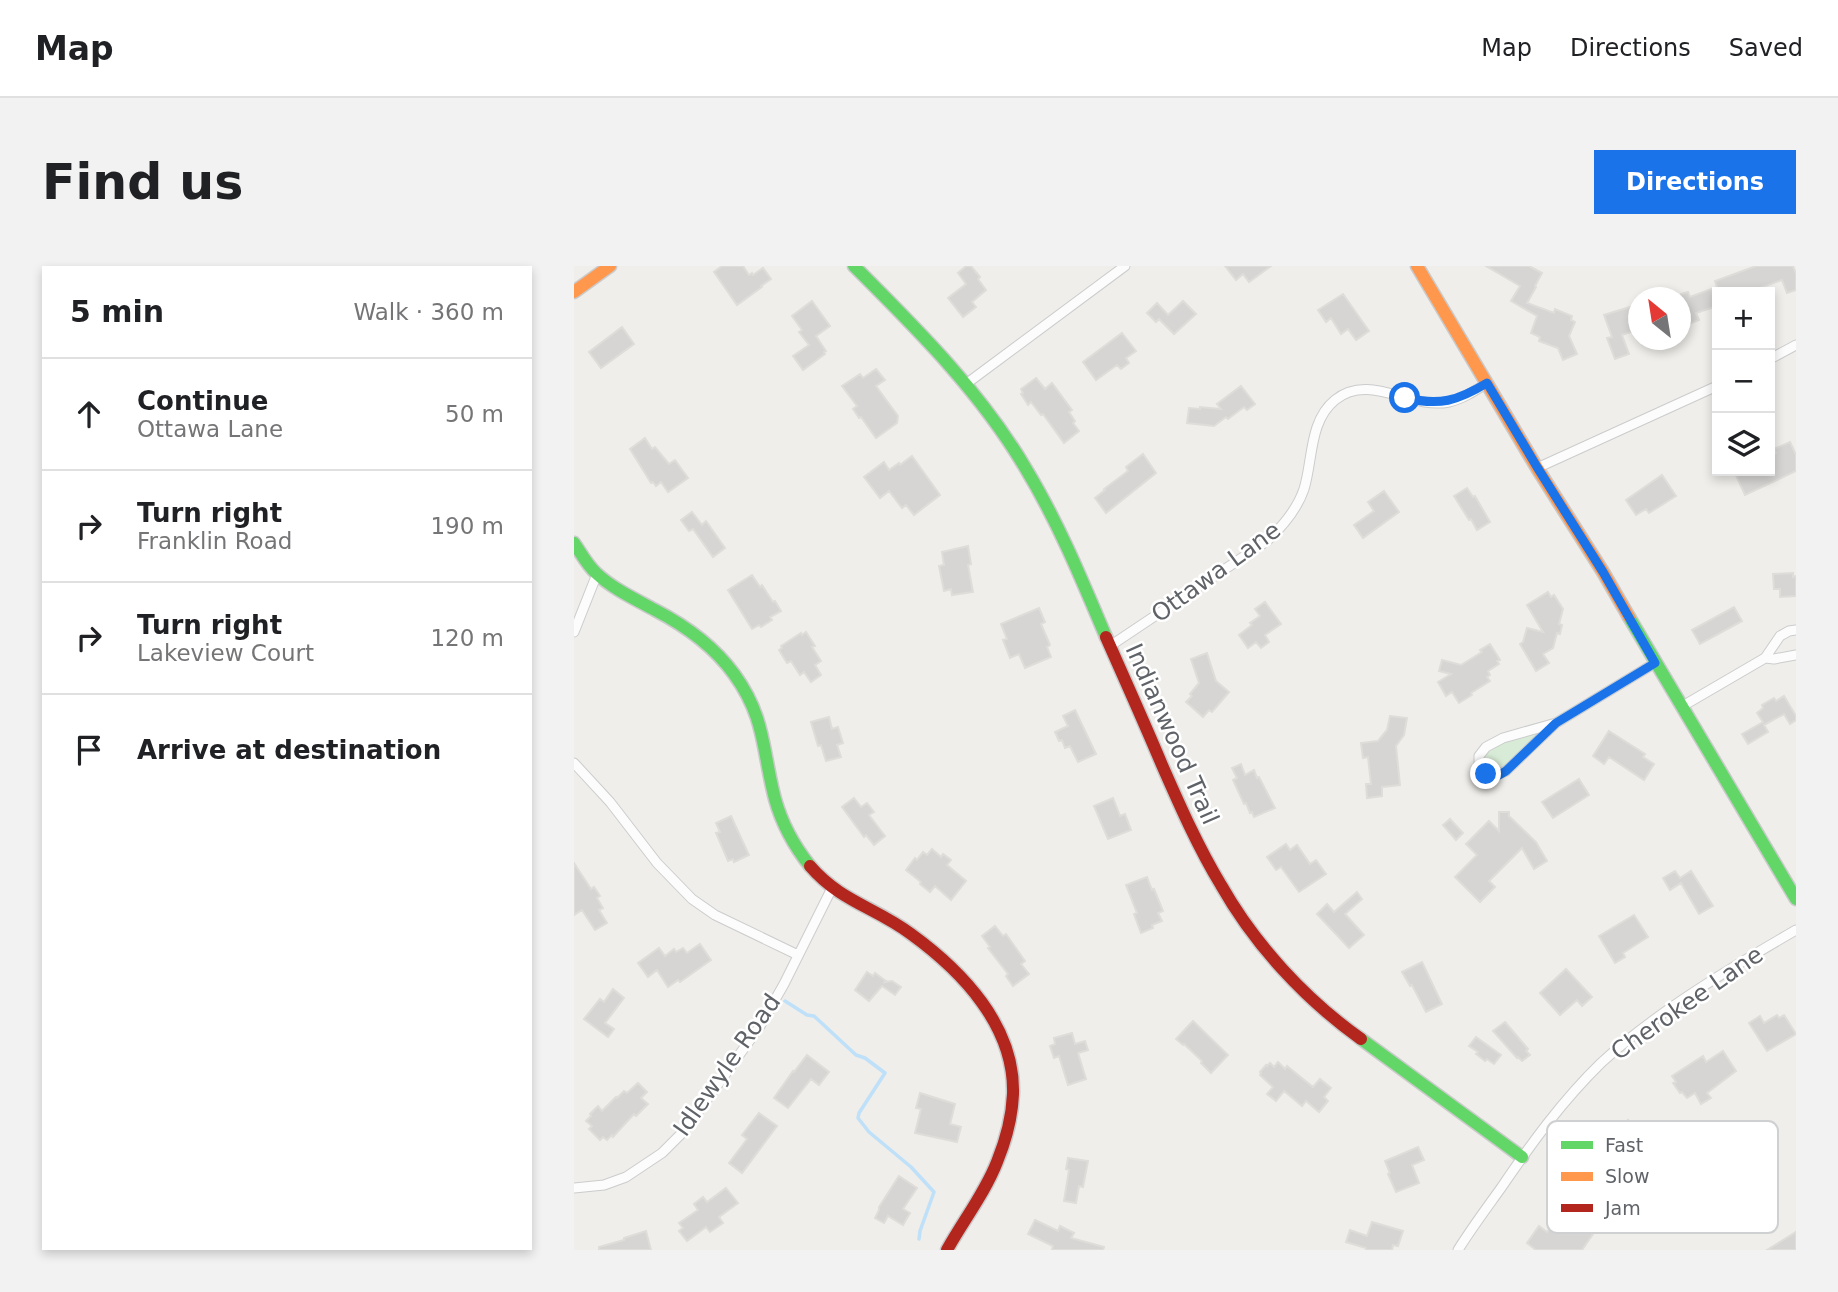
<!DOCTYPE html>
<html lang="en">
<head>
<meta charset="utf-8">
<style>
	body { margin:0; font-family:"DejaVu Sans",sans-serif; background:#f2f2f2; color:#202124 }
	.controls { position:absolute; right:21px; top:21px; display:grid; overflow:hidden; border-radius:0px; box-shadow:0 4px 10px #0003 }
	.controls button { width:63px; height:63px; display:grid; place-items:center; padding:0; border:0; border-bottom:2px solid #e0e0e0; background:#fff; color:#202124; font:35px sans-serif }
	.compass { position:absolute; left:1054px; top:21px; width:63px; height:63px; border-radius:50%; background:#fff; box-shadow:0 4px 10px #0003; rotate:330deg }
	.stop { position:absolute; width:21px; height:21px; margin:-16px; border:5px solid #1a73e8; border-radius:50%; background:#fff }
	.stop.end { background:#1a73e8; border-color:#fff; box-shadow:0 2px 7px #0008 }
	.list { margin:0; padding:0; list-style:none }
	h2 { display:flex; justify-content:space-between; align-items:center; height:91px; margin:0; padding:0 28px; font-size:30px }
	h2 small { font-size:23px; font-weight:400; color:#757577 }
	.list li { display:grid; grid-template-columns:46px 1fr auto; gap:21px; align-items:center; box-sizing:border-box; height:112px; padding:0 28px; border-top:2px solid #e0e0e0 }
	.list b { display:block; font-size:26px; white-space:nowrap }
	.list p { margin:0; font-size:23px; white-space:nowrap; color:#757577 }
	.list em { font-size:23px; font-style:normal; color:#757577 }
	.icon { flex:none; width:38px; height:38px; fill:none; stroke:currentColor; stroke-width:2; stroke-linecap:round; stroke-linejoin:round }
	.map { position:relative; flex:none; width:1222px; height:984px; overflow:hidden; border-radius:0px }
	header { display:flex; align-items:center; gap:42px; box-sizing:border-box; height:98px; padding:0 35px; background:#fff; border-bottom:2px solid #e0e0e0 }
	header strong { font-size:33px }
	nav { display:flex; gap:38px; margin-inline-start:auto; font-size:24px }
	.intro { display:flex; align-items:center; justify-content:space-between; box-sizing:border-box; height:168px; padding:0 42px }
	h1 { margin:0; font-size:49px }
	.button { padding:18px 32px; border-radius:0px; background:#1a73e8; color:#fff; font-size:24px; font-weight:700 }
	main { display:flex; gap:42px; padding:0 42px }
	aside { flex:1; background:#fff; border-radius:0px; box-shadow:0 4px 10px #0003 }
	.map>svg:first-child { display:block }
	.green { fill:#d8ebd6 }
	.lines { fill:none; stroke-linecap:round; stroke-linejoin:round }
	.stream { stroke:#bfe0f9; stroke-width:3.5 }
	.building { fill:#d6d5d3; stroke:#deddd9; stroke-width:2 }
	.street-casing { stroke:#cbcccc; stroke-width:11 }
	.fast-casing { stroke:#cacacb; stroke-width:15 }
	.slow-casing { stroke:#cacacb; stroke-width:15 }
	.jam-casing { stroke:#cacacb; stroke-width:15 }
	.street { stroke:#fdfcfc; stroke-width:9 }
	.fast { stroke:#63d668; stroke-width:12 }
	.slow { stroke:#ff974d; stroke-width:12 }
	.jam { stroke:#b3261e; stroke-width:12 }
	.route { stroke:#1a73e8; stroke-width:9 }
	.labels { text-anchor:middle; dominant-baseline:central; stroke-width:5; stroke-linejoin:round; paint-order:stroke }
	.street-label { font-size:24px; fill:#5f6368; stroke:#fff }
	.key { fill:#fff; stroke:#cfd0d2; stroke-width:2 }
	.key-label { font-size:19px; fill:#5f6368 }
</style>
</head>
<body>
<header>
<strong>Map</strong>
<nav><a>Map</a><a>Directions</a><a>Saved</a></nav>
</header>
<div class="intro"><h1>Find us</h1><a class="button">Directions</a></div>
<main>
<aside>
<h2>5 min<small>Walk · 360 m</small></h2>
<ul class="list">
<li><svg class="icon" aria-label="ahead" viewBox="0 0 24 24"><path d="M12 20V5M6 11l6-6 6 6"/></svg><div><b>Continue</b><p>Ottawa Lane</p></div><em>50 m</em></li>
<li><svg class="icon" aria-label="right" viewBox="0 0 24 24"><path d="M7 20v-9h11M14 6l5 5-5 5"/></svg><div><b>Turn right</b><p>Franklin Road</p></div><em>190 m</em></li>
<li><svg class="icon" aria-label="right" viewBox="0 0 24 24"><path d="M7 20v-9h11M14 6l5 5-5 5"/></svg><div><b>Turn right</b><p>Lakeview Court</p></div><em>120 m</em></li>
<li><svg class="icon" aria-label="arrive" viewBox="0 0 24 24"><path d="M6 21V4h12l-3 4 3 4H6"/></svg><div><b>Arrive at destination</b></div></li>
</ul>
</aside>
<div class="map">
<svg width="1222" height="984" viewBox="0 0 1222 984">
	<rect width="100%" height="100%" fill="#efeeea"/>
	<path class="green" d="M963,467V470L932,499L922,502L913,499L911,491C921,475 945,472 963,467Z"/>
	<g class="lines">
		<path class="stream" d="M211,735L233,749L240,750L282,789L291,792L311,807L285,847L284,852L295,866L337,901L360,926L346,965L345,973"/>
	</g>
	<path class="building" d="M148,0H169L175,9L178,7L179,9L189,2L197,13L187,20L188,21L163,39L140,6Z
		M392,0H397L406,11L404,13L412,24L398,36L402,41L389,51L374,32L392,18L384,7Z
		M651,0H697L675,16L669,8L662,14Z
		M912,0H955L968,7L961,20L962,21L953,37L980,47L981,43L998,50L997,54L1001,56L995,70L1003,88L989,94L984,82L965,75L966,71L957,67L963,50L937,35L946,20Z
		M1182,0H1219L1222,8V24L1213,27L1208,14L1174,26H1145L1143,22V40L1122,47L1125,54L1107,61V28L1114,26L1116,31L1143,21L1141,15Z
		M769,28L795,65L782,74L774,63L767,68L757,52L752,56L744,44Z
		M238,35L256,60L242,70L252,85L250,86L251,88L229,104L219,90L235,79L225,66L228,64L218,50Z
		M609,35L622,48L600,68L585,53L582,56L573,47L583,37L594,49Z
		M1059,40L1065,55V63L1048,69L1055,88L1041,93L1033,72L1038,71L1030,49Z
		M48,61L60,78L27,102L15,86Z
		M548,67L562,85L552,92L555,97L547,103L543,99L522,114L509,96Z
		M302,103L311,114L302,120L324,150L323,157L302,172L287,151L285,152L279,143L283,140L268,120L286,108L289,112Z
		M462,112L471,123L478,117L498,144L495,146L501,155L499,157L505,165L490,177L469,148L467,149L457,136L454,139L447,128L449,127L447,123Z
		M667,120L681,138L673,144L670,141L654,153L652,151L640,160L613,157L615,142L626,143V141L647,143L643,138Z
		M71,172L78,183L81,181L95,198L101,194L114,212L94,226L87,216L82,220L79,216L77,217L56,183Z
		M1216,176L1222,189V205L1171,229L1160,205H1196V190L1202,187L1200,183Z
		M569,188L582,207L532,247L521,232L531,224L530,223L554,205L552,201Z
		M338,190L366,229L340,249L332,239L328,242L315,225L306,232L290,211L310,196L315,204L325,197L326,199Z
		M1088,209L1102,230L1075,247L1072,243L1062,249L1052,234Z
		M893,222L899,231L901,230L916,256L903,264L897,253L895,254L880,230Z
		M810,225L825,246L789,272L780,259L800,245L794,236Z
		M118,246L128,259L132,255L151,282L139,291L119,263L115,265L107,254Z
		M394,280L397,298L394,299L399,326L378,329L377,323L370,325L365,300L370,299L368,286Z
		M1219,307V311L1222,310V330L1206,331V323H1200L1199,308Z
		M178,309L186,321L188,319L199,336L201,335L207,345L196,351L198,354L187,361L185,359L178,363L154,324Z
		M974,326L977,331L980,329L989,343L985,358L988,359L986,368L983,367L979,382L969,388L975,397L962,405L946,378L949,376L953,362L969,366L953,339Z
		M691,336L707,358L691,369L695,376L687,382L682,376L674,382L665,369L678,359L676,357L686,350L681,343Z
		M1160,341L1168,355L1126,378L1118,364Z
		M465,342L471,356L467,358L476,379L473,381L477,391L451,402L445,388L436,392L429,374L433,373L427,358Z
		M232,366L241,380L238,381L247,395L241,399L247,409L237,416L230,406L226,409L217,395L213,397L205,384L208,382L207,380L227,367L228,369Z
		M916,378L926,394L923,395L925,398L914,405L916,409L913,411L916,415L897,427L898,429L885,437L878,426L872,430L864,416L877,408L865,405L868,394L887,399L908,386L906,384Z
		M633,387L642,415L655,426L638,446L635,444L629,451L612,436L618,430L616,428L625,417L617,393Z
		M1210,430L1222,450V454L1216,458L1210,448L1190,459L1194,466L1174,478L1168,468L1189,456L1183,447L1189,442L1188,439L1200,432L1202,435Z
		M501,444L522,488L504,496L496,480L491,482L488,474L485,475L481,466L494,460L489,450Z
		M816,450L833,452L830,469L822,480L826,519L808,521V530L793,532L792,518H797L794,491L789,492L787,477L804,475L813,464Z
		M255,451L258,463L264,461L269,477L263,479L267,491L252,495L247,479L244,480L237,456Z
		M1035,465L1071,488L1069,491L1080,498L1070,514L1035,491L1030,498L1019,490Z
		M667,498L671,509L680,504L683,512L685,511L701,542L680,551L678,546L676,547L672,537L670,538L659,514L663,512L658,502Z
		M1005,513L1015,529L979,552L968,536Z
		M280,532L287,541L293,537L300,546L295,549L311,570L300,579L292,569L290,571L268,541Z
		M539,532L546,550L551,548L557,564L534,573L520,540Z
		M925,546H935V550L962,576L973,595L960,603L948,582L915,615L921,621L906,636L881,611L903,589L892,578L915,555L925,565Z
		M157,550L175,589L160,596L159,593L154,595L142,567L146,566L142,557Z
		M876,553L889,567L882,574L869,559Z
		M712,578L716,584L723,579L736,598L742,594L752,608L725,626L707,601L702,604L693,591Z
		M358,583L367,591L369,588L377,594L373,599L392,615L377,634L361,620L356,626L346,618L347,616L332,604L341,592L343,594L349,586L353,589Z
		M0,597L17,623L20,621L26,630L23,632L29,642L25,644L33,657L21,664L8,644L0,649Z
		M1101,605L1106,612L1117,605L1139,640L1125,648L1107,617L1096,624L1089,612Z
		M573,611L578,624L580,623L589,645L584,647L588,655L578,659L579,662L567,667L560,648L563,647L552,619Z
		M783,626L788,633L771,648L790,669L775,682L743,648L753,638L760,646Z
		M1060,649L1074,671L1049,687L1051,691L1041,697L1025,670Z
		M421,660L429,670L432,668L451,695L447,698L455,708L439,720L432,710L434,708L414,682L416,681L408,670Z
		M126,678L137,694L106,716L104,714L94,721L83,704L74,711L64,697L85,682L91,690L100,683L102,686L109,682L113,687Z
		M848,696L868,738L852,746L838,719L836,720L828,706Z
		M992,703L1018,731L1008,740L1003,734L986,749L966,727Z
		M293,706L299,710L301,707L312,715L311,716L318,715L327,721L321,729L308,720L295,735L281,724Z
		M39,723L50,732L31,757L40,763L34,771L10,753L26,733L30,736Z
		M1203,749L1205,752L1210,749L1222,768L1193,785L1175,757L1186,750L1190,757Z
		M619,755L654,789L637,807L627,797L628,795L610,778L609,779L602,773Z
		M931,756L954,783L952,785L956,789L948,795L944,791L943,792L919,765Z
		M498,767L501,778L511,775L514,784L504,787L512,813L494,819L485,790L480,792L476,780L481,778L480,772Z
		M902,771L927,789L920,798L913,793L911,795L902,788L904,786L895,780Z
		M1149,785L1162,805L1133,827L1137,832L1127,838L1121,827L1113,832L1108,826L1106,827L1099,817L1102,816L1098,810L1129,790L1132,796Z
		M233,789L255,806L245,819L237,813L214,842L200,832L219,805L220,806Z
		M704,796L711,803L713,800L739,821L746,813L757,822L750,831L754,835L745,846L732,835L728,840L710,825L702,835L693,828L699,821L686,809L687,807L686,806L692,799L693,800L696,797L700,801Z
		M64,817L73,826L67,832L74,838L62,850L60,848L39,871L38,869L33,874L29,871L26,874L15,863L18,860L12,855L17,850L16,848L24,840L28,845L42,831L43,832L50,825L53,827Z
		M346,827L381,838L376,858L387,861L383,876L341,867L347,843L342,842Z
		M185,847L203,860L168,907L155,897L173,873L168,869Z
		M1054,854L1076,879L1066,892L1051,902L1028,877Z
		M844,881L850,894L838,899L845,917L822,926L814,908L816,907L811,895Z
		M494,892L514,895L509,921L505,920L502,937L490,935L495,904L492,903Z
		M325,910L343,922L329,943L336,947L329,959L314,950L310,957L301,952L305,944V941Z
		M152,922L164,937L145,951L149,957L136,966L132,961L113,975L105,965L109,962L105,957L124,944L120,938L129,931L133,936Z
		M1007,924L1028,939L1024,946L1027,947L1016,962L1021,965L1008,984H962L953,977L965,960L973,966L976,962L980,965Z
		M461,954L484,965L486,960L500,967L497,972L530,981L529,984H478L479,980L454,968Z
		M798,956L829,965L824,980L819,979L818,984H792V982L772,976L776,964L793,970Z
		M72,965L77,984H25V981L50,974V972Z
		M1222,966V984H1193Z"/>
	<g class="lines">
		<defs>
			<path id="street" d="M1196,93L1222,79
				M392,118L551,0
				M963,202L1143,120
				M0,366L23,308
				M536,380L693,275C709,260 723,244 730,223C739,194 735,155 761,134C796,106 836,144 875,136C889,133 902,124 913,117
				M1191,392L1200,393L1222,389
				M1107,441L1191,392L1206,370L1215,365L1222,364
				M982,457L932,505L919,510L909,505L905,496V490L912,481L929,472L982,457L1081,397
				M0,497L36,536L83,597L118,633L141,649L224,689
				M0,922L30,919L52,911L88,887L111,864L186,760L210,718L258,622
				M884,984C897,963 912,943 927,922C957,878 988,835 1027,797C1081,747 1158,701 1222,664"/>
			<path id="fast" d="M280,0C343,63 407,126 452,203C484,256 508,314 532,371
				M0,277C7,287 13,299 22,307C39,323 61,333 81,344C112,360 139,379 160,408C192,452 188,484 201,533C208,558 220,580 236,600
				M1055,351L1222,633
				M787,773L948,891"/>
			<path id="slow" d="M843,0L963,202L1029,306L1055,351
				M0,26L36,0"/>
			<path id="jam" d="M532,371C551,414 570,456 588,499C606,540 624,581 647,619C681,679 731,733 787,773
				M236,600C267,636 301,641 337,668C388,705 441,760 439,828C438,852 432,874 423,896C411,927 389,955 373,984"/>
		</defs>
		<use href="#street" class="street-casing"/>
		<use href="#fast" class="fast-casing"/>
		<use href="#slow" class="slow-casing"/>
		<use href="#jam" class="jam-casing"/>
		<use href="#street" class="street"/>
		<use href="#fast" class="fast"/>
		<use href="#slow" class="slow"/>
		<use href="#jam" class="jam"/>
	</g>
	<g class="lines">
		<path class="route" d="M831,132C866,140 883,135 913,117L963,201L1029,306L1081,397L982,457L932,505L923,510L912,508"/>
	</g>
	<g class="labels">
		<g class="street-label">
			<text transform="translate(642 306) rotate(-36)">Ottawa Lane</text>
			<text transform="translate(598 468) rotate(66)">Indianwood Trail</text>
			<text transform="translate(1113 737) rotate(-35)">Cherokee Lane</text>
			<text transform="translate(153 799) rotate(-55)">Idlewyle Road</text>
		</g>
	</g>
	<rect x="973" y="855" width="231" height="112" rx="10" class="key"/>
	<rect x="987" y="875" width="32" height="8" fill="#63d668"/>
	<rect x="987" y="906" width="32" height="9" fill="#ff974d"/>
	<rect x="987" y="938" width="32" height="8" fill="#b3261e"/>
	<g class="key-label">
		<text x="1031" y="886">Fast</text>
		<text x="1031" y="917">Slow</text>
		<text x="1031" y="949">Jam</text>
	</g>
</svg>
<div class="controls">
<button>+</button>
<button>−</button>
<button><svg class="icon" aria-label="layers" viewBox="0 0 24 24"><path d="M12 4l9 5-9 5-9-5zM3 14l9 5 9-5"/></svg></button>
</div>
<svg class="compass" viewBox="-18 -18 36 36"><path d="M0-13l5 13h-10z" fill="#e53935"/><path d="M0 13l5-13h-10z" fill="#757577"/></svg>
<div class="stop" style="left:831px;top:132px"></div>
<div class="stop end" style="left:912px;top:508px"></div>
</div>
</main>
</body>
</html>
